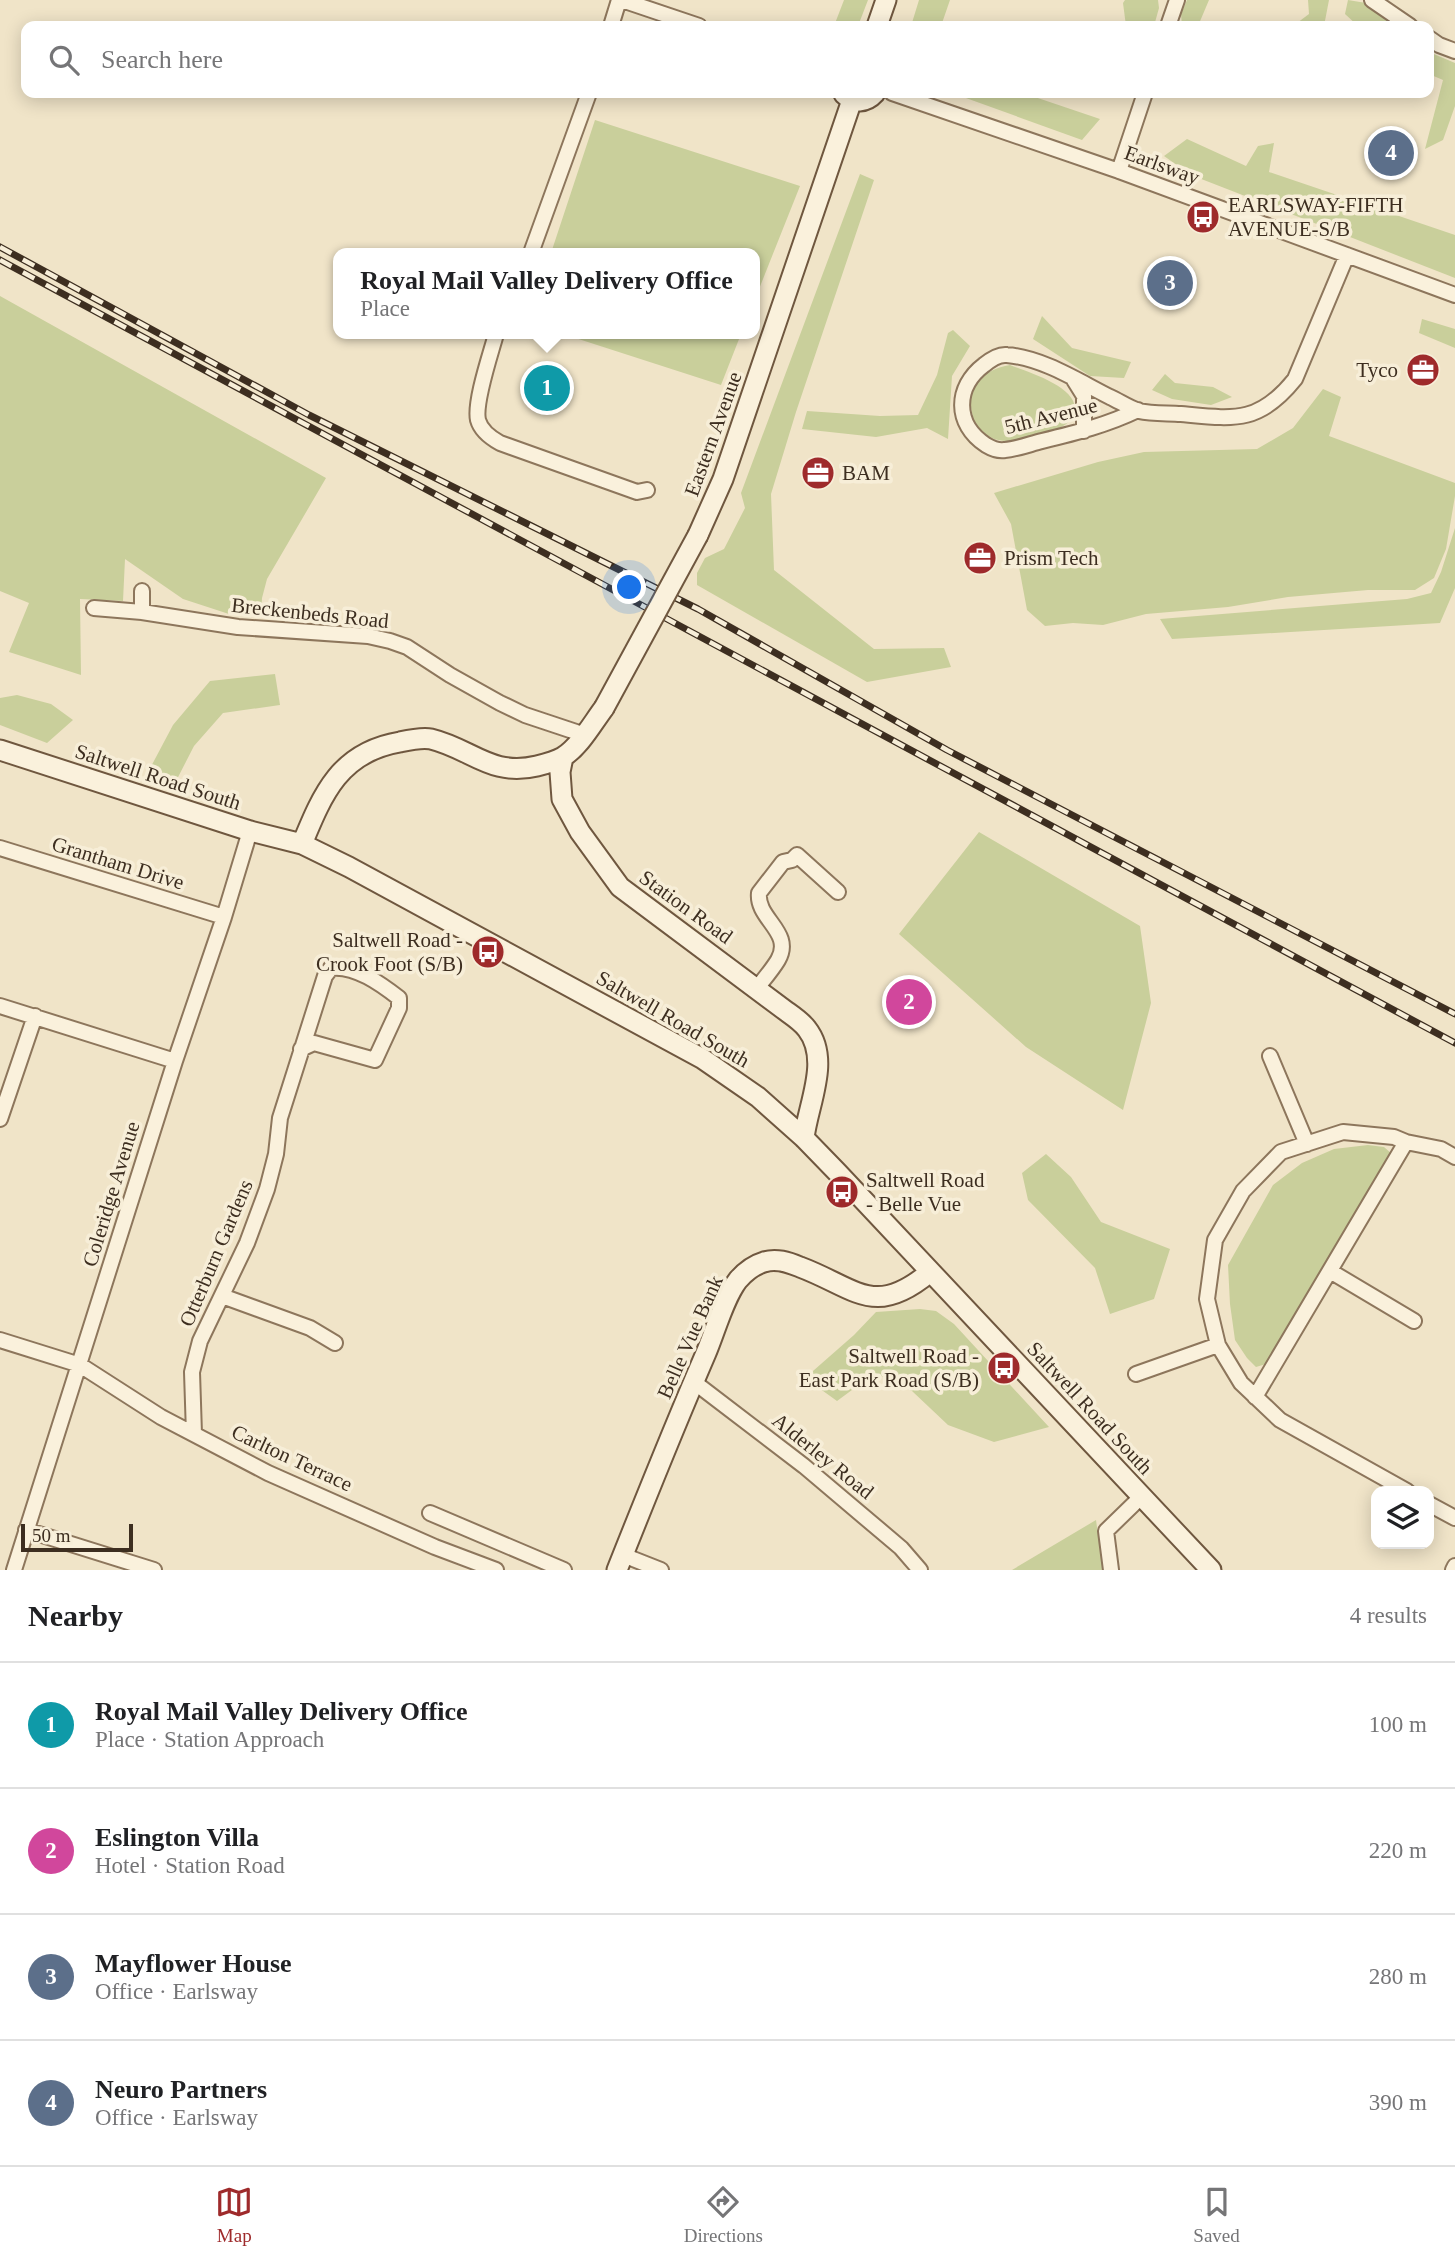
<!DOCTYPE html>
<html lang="en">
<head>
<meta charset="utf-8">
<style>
	body { margin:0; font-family:Georgia,serif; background:#f6f6f6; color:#202124 }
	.controls { position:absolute; right:21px; bottom:21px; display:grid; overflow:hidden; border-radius:14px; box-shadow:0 4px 18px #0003 }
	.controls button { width:63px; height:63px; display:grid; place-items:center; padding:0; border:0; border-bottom:2px solid #e0e0e0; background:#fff; color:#202124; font:35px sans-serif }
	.scale { position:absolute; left:21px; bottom:18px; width:112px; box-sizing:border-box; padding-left:7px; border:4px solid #3d2e20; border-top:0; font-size:19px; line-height:24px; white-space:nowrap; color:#3d2e20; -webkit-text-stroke:5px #f7eed8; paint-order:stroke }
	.you { position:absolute; left:630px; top:588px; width:24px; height:24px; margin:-18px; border:5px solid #fff; border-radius:50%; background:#1a73e8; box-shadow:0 0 0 10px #1a73e833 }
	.badge { display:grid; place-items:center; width:46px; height:46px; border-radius:50%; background:#9e2a2b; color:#fff; font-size:23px; font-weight:700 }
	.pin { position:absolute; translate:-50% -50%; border:4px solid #fff; box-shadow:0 2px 7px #0006 }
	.popup { position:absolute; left:333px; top:248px; width:427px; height:91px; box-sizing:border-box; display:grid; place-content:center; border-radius:14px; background:#fff; filter:drop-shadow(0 2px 5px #0005); font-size:23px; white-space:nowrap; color:#757577 }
	.popup b { font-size:26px; color:#202124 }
	.popup::after { content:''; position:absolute; left:50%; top:100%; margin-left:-14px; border:14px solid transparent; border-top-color:#fff }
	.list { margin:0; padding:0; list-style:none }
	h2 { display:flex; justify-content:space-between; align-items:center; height:91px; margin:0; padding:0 28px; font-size:30px }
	h2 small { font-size:23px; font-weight:400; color:#757577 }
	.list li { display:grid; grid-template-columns:46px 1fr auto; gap:21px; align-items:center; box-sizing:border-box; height:126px; padding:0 28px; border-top:2px solid #e0e0e0 }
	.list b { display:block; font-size:26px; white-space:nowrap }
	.list p { margin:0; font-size:23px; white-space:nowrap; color:#757577 }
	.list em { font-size:23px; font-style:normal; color:#757577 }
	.icon { flex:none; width:38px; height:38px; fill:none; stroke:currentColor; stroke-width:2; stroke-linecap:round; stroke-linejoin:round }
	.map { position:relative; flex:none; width:1455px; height:1570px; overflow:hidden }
	.search { position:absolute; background:#fff; box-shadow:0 4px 18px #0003; left:21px; right:21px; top:21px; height:77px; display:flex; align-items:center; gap:18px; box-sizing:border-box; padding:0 24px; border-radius:14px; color:#757577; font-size:26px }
	.sheet { height:595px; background:#fff }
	nav { display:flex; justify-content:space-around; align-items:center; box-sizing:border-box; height:98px; border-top:2px solid #e0e0e0; background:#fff; font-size:19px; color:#757577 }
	nav a { display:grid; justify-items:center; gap:4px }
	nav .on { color:#9e2a2b }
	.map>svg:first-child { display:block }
	.green { fill:#c9cf9b }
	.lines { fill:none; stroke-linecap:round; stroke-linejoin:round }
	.street-casing { stroke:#8d765c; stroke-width:18 }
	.secondary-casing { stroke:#6f573f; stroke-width:23 }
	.street { stroke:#faf1dc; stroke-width:14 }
	.secondary { stroke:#faf1dc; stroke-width:19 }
	.rail-casing { stroke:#3d2e20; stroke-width:7 }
	.rail { stroke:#f7eed8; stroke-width:4.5; stroke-dasharray:13; stroke-linecap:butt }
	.secondary-bridge-casing { stroke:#6f573f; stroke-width:23; stroke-linecap:butt }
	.secondary-bridge { stroke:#faf1dc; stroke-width:19 }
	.labels { text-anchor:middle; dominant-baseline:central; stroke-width:7; stroke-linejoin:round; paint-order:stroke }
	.street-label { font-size:21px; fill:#3d2e20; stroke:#f7eed8 }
	.poi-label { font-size:21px; fill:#3d2e20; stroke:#f7eed8; text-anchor:start }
</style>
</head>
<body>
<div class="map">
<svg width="1455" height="1570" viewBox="0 0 1455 1570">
	<rect width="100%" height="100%" fill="#f0e4c8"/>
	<path class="green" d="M844,0H868L858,26H834Z
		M919,0H950L941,26H911Z
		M1125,0H1158L1159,8L1154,26H1126L1123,3Z
		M1187,0H1209L1198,26H1182L1181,14Z
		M1308,0H1329L1324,26H1293L1309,14Z
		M1348,0L1366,3L1395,26H1358L1345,14Z
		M1429,52L1455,63V106L1443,140L1425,149L1443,80L1429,74Z
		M952,93H1023L1100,119L1082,140Z
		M595,120L800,186L755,299V253H551Z
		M1187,139L1246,166L1258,146L1274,143L1269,172L1455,235V278L1191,175L1164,156Z
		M860,174L874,180L796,412L771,494L774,570L874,649L944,648L951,667L867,682L697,585V573L705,558L724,549L745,508L741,493Z
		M0,296L326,478L267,579L262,598L261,616L229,614L183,599L125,559L123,601L80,599L81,675L9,652L29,603L0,591Z
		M1042,316L1072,348L1131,362L1124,378L1090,376L1033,339Z
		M1422,319L1455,329V348L1419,333Z
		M953,330L970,346L952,376L948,439L927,428L876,437L802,429L807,411L880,416L918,415L937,375L948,333Z
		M563,334H741L721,385Z
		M1010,365C1028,372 1082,388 1074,413C1069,428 1053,430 1039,433C1029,436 1017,441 1007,441C965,442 952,374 1010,365Z
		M1165,374L1175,383L1213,387L1232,397L1211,405L1172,399L1152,390Z
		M1323,389L1341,397L1329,436L1455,483V496L1446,549L1434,578L1415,590H1368L1288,597L1228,607L1146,614L1103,625L1073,623L1045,626L1027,610L1011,524L994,493L1098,462L1144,452L1257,449L1293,428Z
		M1455,528V588L1440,623L1172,639L1160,619L1407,599L1431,593L1441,572Z
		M275,674L280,705L223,713L194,746L174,785L146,776L173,725L210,681Z
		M17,695L51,704L73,720L47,743L0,725V698Z
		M979,832L1140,926L1151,1003L1123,1110L1026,1047L899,934Z
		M1368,1145L1384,1147L1392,1154L1266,1364L1256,1367L1247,1358L1235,1340L1230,1304L1228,1265L1273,1185L1302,1163L1334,1149Z
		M1046,1154L1071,1177L1101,1222L1170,1249L1154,1299L1110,1314L1095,1268L1028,1200L1022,1173Z
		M920,1309L936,1311L954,1324L1049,1427L994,1442L948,1425L912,1391L875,1373L837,1401L805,1378L854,1335L876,1312Z
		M1096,1520L1103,1570H1012Z"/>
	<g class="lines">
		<defs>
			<path id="street" d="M622,0L699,26
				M1372,0L1410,26
				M611,26L619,0
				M1168,26L1177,0
				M1429,38L1439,45L1455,51
				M892,93L1119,171L1455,295
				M1119,171L1145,93
				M531,253L589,93
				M496,334C491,353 474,402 478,420C481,431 491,438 500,443L637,492L647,490
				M1074,380L1084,396V431
				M1138,410C1107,425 1075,433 1042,441C1030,444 1017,449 1005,450C999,451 991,448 986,445C954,424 955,387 984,365C990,360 999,354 1007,355C1043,358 1078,381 1110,397C1119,401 1129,408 1139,411C1152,414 1168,413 1181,414C1234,419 1259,424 1295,379L1347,255
				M94,608L142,612L238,627L368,636L390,641L407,647L450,675L500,703L525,715L585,735
				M142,612V591
				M0,848L224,917
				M757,988C764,979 772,970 778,960C794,932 756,919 759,893L783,862L792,860L797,855L838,892
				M0,1006L175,1061
				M1270,1056L1307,1144
				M0,1119L35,1016
				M1330,1271L1414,1321
				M222,1296L310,1328L335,1343
				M0,1340L80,1365L161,1417L268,1473L435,1547L496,1570
				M1136,1374L1218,1345
				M694,1382L804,1466L901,1548L920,1570
				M1255,1397L1406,1142
				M194,1434L192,1372L200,1341L247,1243L267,1189L276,1154L280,1118L325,976L331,968C355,965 381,984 399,998V1008L375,1060L314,1043L301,1049
				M1407,1491L1280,1420L1241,1383L1218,1345L1207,1299L1215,1240L1243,1191L1281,1152L1343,1132L1394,1137L1406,1142L1441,1149L1455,1157
				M1429,1504L1455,1518
				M430,1513L564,1570
				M26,1530L154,1570
				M623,1555L661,1570
				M14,1570L175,1061L224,917L250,831
				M1111,1570L1106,1531L1142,1496
				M1453,1570L1455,1566"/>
			<path id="secondary" d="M877,26L886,0
				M844,94C854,104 866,103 875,93
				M698,535L723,479L852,100
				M0,750L250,831L302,844L349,867L703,1059L758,1097L804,1138L837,1172L1211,1570
				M563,757L560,772L562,799L580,832L620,887L786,1011C793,1016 802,1022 807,1029C831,1060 808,1104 804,1138
				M302,844C323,793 340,752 400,742C409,740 422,737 431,739C472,749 491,777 537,766C545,764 556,761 563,757C580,746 592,724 604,708
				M617,1570C646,1497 675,1425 706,1353C715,1332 724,1298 738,1280C744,1273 754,1265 764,1262C776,1258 788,1262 800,1267C856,1288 874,1319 930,1272"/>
		</defs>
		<use href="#street" class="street-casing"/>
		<use href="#secondary" class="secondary-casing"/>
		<use href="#street" class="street"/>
		<use href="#secondary" class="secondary"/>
		<defs>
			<path id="rail" d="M0,247L309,415L698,609L947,750L1455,1014
				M0,260L1455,1043"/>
		</defs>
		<use href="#rail" class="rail-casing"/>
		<use href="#rail" class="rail"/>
		<defs>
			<path id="secondary-bridge" d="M604,708L698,535"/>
		</defs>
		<use href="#secondary-bridge" class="secondary-bridge-casing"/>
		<use href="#secondary-bridge" class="secondary-bridge"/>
	</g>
	<defs>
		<symbol id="bus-disc" viewBox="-11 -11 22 22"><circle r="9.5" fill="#9e2a2b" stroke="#f7eed8"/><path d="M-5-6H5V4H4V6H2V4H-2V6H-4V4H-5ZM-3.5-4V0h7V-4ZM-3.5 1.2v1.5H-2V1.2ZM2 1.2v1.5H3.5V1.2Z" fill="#fff"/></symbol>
		<symbol id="office-disc" viewBox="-11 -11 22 22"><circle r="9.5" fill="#9e2a2b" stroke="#f7eed8"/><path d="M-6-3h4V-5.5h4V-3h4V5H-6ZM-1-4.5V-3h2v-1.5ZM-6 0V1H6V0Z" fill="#fff"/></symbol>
	</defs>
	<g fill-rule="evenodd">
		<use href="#bus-disc" x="1184" y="198" width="38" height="38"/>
		<use href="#office-disc" x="1404" y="351" width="38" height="38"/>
		<use href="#office-disc" x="799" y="454" width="38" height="38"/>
		<use href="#office-disc" x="961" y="539" width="38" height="38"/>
		<use href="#bus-disc" x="469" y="933" width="38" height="38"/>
		<use href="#bus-disc" x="823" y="1173" width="38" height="38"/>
		<use href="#bus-disc" x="985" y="1349" width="38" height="38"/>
	</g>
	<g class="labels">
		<g class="street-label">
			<text transform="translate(1162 165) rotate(20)">Earlsway</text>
			<text transform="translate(1051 416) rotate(-14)">5th Avenue</text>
			<text transform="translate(713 434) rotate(-70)">Eastern Avenue</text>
			<text transform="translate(310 613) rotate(6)">Breckenbeds Road</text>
			<text transform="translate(158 777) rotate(18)">Saltwell Road South</text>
			<text transform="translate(118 863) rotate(17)">Grantham Drive</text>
			<text transform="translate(686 907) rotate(36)">Station Road</text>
			<text transform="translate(673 1019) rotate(30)">Saltwell Road South</text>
			<text transform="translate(111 1194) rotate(-73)">Coleridge Avenue</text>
			<text transform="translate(216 1253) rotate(-67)">Otterburn Gardens</text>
			<text transform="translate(690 1337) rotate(-66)">Belle Vue Bank</text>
			<text transform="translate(1090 1408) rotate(47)">Saltwell Road South</text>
			<text transform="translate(823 1456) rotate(39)">Alderley Road</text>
			<text transform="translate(292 1458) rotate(25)">Carlton Terrace</text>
		</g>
		<g class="poi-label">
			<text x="1228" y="205">EARLSWAY-FIFTH<tspan x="1228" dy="24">AVENUE-S/B</tspan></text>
			<text x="1398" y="370" text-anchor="end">Tyco</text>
			<text x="842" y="473">BAM</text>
			<text x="1004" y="558">Prism Tech</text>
			<text x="463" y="940" text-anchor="end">Saltwell Road -<tspan x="463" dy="24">Crook Foot (S/B)</tspan></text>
			<text x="866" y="1180">Saltwell Road<tspan x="866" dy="24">- Belle Vue</tspan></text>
			<text x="979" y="1356" text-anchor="end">Saltwell Road -<tspan x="979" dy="24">East Park Road (S/B)</tspan></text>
		</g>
	</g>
</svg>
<div class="controls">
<button><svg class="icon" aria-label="layers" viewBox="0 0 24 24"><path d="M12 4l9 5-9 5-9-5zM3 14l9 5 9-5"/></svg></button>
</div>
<div class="scale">50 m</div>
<div class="you"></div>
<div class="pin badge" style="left:547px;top:388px;background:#0f9aa8">1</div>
<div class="popup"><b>Royal Mail Valley Delivery Office</b>Place</div>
<div class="pin badge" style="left:909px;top:1002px;background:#d1479c">2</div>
<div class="pin badge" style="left:1170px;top:283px;background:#5c6f8a">3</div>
<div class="pin badge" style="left:1391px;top:153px;background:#5c6f8a">4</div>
<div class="search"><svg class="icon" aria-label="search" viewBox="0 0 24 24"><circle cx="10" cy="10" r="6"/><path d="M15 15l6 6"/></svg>Search here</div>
</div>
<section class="sheet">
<h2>Nearby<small>4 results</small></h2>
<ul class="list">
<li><span class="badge" style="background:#0f9aa8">1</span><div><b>Royal Mail Valley Delivery Office</b><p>Place · Station Approach</p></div><em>100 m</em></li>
<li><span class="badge" style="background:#d1479c">2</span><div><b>Eslington Villa</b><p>Hotel · Station Road</p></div><em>220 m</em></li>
<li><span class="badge" style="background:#5c6f8a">3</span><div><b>Mayflower House</b><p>Office · Earlsway</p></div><em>280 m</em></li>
<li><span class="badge" style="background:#5c6f8a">4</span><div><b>Neuro Partners</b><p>Office · Earlsway</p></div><em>390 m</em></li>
</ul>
</section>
<nav>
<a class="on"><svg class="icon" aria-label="map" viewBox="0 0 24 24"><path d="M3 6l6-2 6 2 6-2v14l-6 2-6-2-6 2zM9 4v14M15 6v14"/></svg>Map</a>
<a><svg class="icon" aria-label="directions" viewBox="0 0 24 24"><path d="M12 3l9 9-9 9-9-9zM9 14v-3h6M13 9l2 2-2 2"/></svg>Directions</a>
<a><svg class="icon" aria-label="saved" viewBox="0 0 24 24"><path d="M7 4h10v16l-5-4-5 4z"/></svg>Saved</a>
</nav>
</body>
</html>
